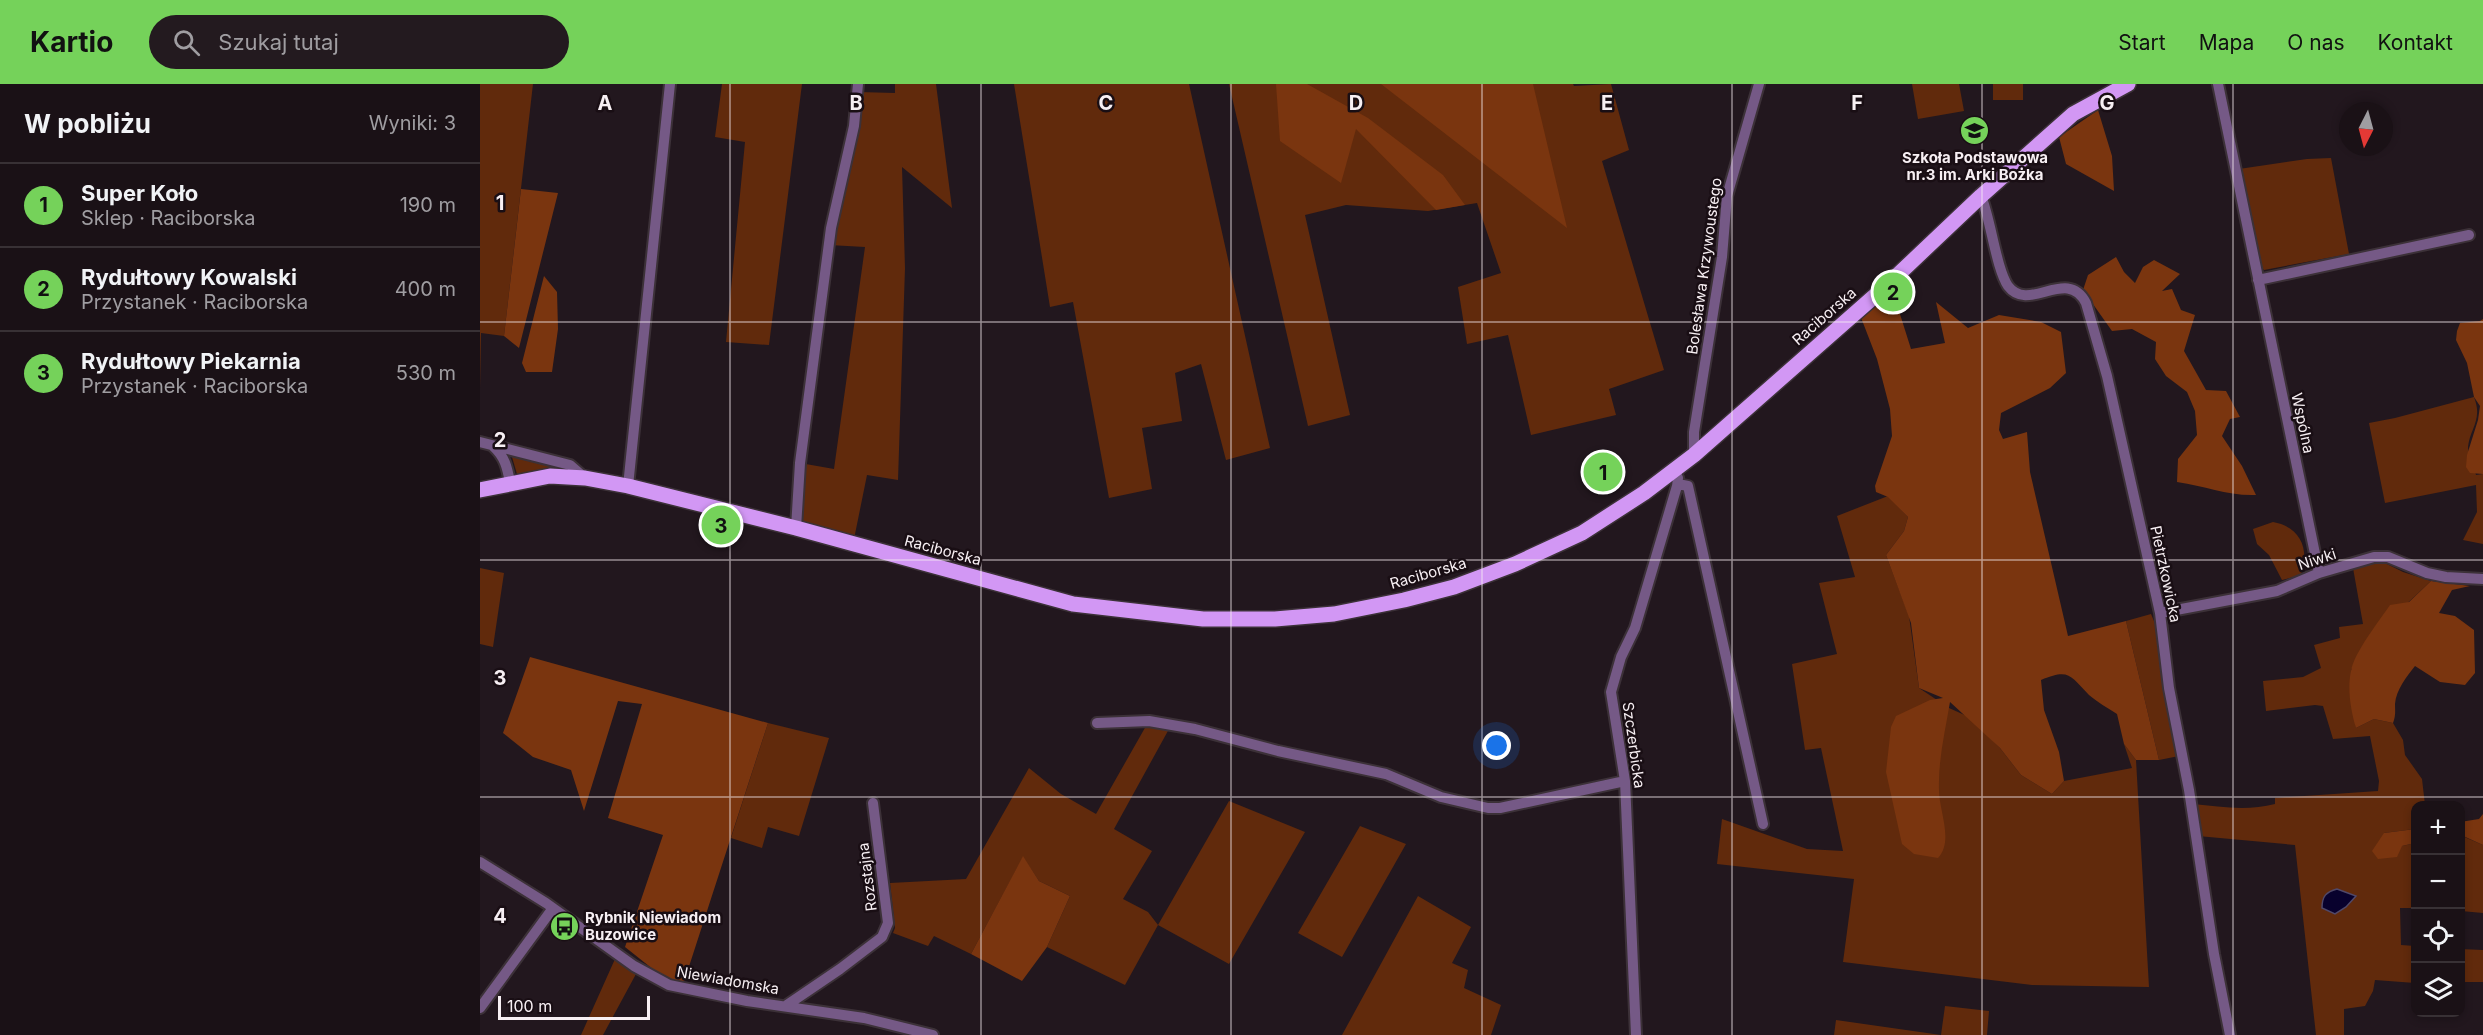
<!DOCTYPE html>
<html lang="pl">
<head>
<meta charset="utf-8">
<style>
	body { margin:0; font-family:Inter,sans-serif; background:#231a1f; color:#f1f3f6 }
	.controls { position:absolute; right:18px; bottom:18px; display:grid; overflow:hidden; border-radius:12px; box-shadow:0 3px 9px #0003 }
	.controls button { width:54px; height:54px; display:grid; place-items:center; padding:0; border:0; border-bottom:2px solid #383135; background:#1a1116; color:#f1f3f6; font:30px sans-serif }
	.compass { position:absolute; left:1859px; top:18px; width:54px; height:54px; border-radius:50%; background:#1a1116; box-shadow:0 3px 9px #0003; rotate:186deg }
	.scale { position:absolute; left:18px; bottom:15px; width:152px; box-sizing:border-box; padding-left:6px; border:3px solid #f7eff3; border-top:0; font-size:16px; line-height:21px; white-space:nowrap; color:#f7eff3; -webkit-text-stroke:4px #190e14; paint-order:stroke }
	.you { position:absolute; left:1017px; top:662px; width:21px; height:21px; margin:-15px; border:4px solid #fff; border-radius:50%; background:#1a73e8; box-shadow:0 0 0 9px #1a73e833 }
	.badge { display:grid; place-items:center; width:39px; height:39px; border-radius:50%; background:#75d25a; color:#111; font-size:20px; font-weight:700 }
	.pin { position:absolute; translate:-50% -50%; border:3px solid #fff; box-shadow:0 2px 6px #0006 }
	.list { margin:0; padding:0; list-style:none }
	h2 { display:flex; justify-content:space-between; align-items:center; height:78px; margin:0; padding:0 24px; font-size:26px }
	h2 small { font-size:20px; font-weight:400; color:#9f9da1 }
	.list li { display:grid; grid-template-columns:39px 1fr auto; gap:18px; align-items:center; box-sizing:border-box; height:84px; padding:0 24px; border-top:2px solid #383135 }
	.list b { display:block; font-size:22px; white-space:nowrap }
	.list p { margin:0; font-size:20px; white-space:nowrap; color:#9f9da1 }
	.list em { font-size:20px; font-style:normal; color:#9f9da1 }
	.icon { flex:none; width:33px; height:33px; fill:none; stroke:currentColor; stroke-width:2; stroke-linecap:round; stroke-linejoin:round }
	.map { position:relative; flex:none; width:2003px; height:951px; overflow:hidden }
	header { display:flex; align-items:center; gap:36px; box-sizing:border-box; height:84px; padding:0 30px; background:#75d25a; color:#111 }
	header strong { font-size:28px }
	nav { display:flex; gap:33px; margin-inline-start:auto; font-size:21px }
	.search { width:420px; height:54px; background:#231a1f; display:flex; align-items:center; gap:15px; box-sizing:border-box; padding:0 21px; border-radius:33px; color:#9f9da1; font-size:22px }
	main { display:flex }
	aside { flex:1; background:#1a1116 }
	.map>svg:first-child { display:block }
	.green { fill:#612a0c }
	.forest { fill:#7a350f }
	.water { fill:#08012d; stroke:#504868; stroke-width:1.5 }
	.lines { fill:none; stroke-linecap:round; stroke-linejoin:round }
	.street-casing { stroke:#3c3138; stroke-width:14 }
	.primary-casing { stroke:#3c3138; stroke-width:18 }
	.street { stroke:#755986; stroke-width:10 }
	.primary { stroke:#d297f4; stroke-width:15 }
	.grid { fill:none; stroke:#f7eff3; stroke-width:1.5; stroke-opacity:0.55 }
	.labels { text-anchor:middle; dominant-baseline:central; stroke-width:5; stroke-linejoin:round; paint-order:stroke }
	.poi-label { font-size:15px; font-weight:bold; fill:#f7eff3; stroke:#190e14 }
	.street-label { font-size:15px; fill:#f7eff3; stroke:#190e14 }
	.grid-label { font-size:20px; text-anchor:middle; font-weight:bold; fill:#f7eff3; stroke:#190e14; stroke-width:5; stroke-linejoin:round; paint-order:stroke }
</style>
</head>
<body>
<header>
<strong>Kartio</strong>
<div class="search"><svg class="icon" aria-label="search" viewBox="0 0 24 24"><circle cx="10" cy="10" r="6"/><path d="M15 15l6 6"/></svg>Szukaj tutaj</div>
<nav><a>Start</a><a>Mapa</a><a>O nas</a><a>Kontakt</a></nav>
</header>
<main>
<aside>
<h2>W pobliżu<small>Wyniki: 3</small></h2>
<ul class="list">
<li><span class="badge">1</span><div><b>Super Koło</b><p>Sklep · Raciborska</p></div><em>190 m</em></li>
<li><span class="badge">2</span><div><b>Rydułtowy Kowalski</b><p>Przystanek · Raciborska</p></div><em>400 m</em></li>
<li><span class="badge">3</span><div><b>Rydułtowy Piekarnia</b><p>Przystanek · Raciborska</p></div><em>530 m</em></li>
</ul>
</aside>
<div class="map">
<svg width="2003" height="951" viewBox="0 0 2003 951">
	<rect width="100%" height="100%" fill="#22171e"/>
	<path class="green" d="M0,0H53L24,252L1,249L0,304Z
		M242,0H322L289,261L246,258L265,58L235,53Z
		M415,0H456L472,124L422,83L425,184L418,396L387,391L373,460L316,444L320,379L354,385L385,163L349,161L378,8L415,9Z
		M534,0H709L790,364L746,376L721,280L695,289L702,337L662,344L672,405L629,414L593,218L570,223Z
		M749,0H1093L1094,2L1131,0L1149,66L1122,77L1184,286L1129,305L1136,331L1051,351L1028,251L987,260L978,203L1021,189L997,119L948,127L866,121L825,131L870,331L828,342Z
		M1432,0H1479L1484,27L1438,35Z
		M1513,0H1543V16H1513Z
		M1851,74L1869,170L1784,186L1778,180L1759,85L1827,75Z
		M1994,313C2003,336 1990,344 1988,363C1988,371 1994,383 1996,391L2003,390V460L1983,456L1997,428L1996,401L1905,419L1889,339L1915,334Z
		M35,372L74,383V385L37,390L32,373Z
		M1408,412L1428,433L1424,447L1406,471L1429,532L1439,604L1469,624L1489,633L1520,664L1541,691L1572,710L1584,697L1652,684L1644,660L1656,676L1669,903L1552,901L1363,878L1374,795L1237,780L1242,735L1327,765L1363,767L1341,664L1325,666L1312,580L1357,570L1339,499L1375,493L1357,432Z
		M1793,438C1821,443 1830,466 1821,491L1802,496L1789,471L1777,460L1773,445Z
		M1901,477L1923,488L1951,497L1885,559L1871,586L1876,644L1894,635L1913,639L1923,656L1925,671L1942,695L1945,721L1936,722L1935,745L1904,749L1922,762L1935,759V824H1920L1921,861L1935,862V899L1895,896L1893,907L1885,922L1864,925V951H1836L1815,761L1718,752L1713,720C1741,723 1768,727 1795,720V714L1898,707L1899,697L1890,652L1853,655L1843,622L1835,621L1786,627L1783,597L1823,593L1841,584L1834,561L1860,554L1859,543L1883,540L1873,484Z
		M0,484L24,489L13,563L0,560Z
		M1671,530L1679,549L1699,672L1679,676L1646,537Z
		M288,639L349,654L319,752L288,743L282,764L251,754Z
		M666,642L689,645L634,745L672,767L643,815L668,828L678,841L749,717L825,748L749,880L678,841L645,901L567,863L590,812L559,797L543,773L491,870L454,852L448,862L413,849L415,844L410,799L486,795L549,684L581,710L616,730Z
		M880,742L926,760L862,873L818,849Z
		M1980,751L2003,761V829L1981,827Z
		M938,812L991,843L972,879L988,886L984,904L1021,921L1011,951H862Z
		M1980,865L2003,866V898H1981Z
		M135,875L156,890L123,951H101Z
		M1465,922L1509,927L1507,951H1354L1356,936L1461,951Z"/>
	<path class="forest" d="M796,0H827L888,34L963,91L985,121L956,126L876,45L861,99L800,57Z
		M901,0H1053L1087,144Z
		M1618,26L1632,72L1634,107L1586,80L1579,53Z
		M41,105L78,109L39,264L24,252Z
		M1636,173L1644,188L1655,199L1663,183L1674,176L1700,190L1682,207L1692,205L1701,226L1715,231L1704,267L1726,306L1746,307L1760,333L1750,335L1742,352L1762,382L1776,411C1747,412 1726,402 1697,398L1698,375L1717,351L1715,327L1707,308L1686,292L1675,275L1676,258L1652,245L1632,247L1603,206L1608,191Z
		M64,192L77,208L78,245L72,288H46L42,279Z
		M1413,208L1431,265L1465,259L1456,218L1488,244L1519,231L1561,238L1581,248L1586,289L1570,304L1521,329L1519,346L1523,355L1547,348L1550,388L1588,552L1646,537L1679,676H1656L1644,660L1637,630C1628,624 1617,618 1609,611C1590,592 1590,584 1561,596L1564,626L1579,668L1584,697L1572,710L1541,691L1520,664L1470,618C1465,648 1458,676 1459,706C1459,727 1474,757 1458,774L1434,770L1422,760L1406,688L1411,643L1416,632L1450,616L1463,614L1439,604L1431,539L1406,471L1424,447L1428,433L1408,413L1396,408L1395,402L1412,352L1410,325L1397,275L1380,231Z
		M2003,235V390L1990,389L1986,383L1987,371L1998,336L2000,322L1994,313L1987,279L1976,256L1977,247L1980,239L2000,237Z
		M1951,497L1990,502L1972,506L1959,529L1975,532L1994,546L1995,589L1985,601L1960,598L1935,582C1927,592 1916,606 1915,620C1915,627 1916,631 1913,639L1894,635L1876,644C1871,628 1867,605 1871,587C1874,569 1899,537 1910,521L1929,518Z
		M50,573L288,639L203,901L184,894L145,863L183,751L128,734L162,620L138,617L104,727L91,686L53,673L23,649Z
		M2003,730V761L1981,751L1980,738L1999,735Z
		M1935,745V759L1922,762L1917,773L1898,775L1892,767L1904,749Z
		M543,772L559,797L590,812L567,863L542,897L491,870Z"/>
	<path class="water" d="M1857,805L1876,812L1866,823L1855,830L1842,824C1842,812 1846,808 1857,805Z"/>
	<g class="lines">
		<defs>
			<path id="street" d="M1738,0L1839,489
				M1501,112C1511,136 1516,184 1528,202C1549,230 1587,182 1606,219L1627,292L1680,529L1689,604L1709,706L1734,870L1750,951
				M1778,196L1989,151
				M0,358L90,381L105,394
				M13,362C25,373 27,383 30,398
				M1214,371V348L1242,173L1247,112L1279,0
				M1198,400L1208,402L1283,740
				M148,402L190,0
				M316,444L320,379L351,144L374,42L378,0
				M1680,529L1797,507L1839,489L1894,473H1908L1947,489L1966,493L2003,495
				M617,639L669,637L715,645L798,667L906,690L961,713L1008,724H1020L1145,697
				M0,778L66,819L154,882L189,901L267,917L384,934L453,951
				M307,921L360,885L402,853L408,839L393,719
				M0,924L73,824
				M1156,951L1145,697L1131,608L1141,573L1155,544L1197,402L1198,394L1194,386"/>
			<path id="primary" d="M0,406L70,392L105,394L148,402L316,444L593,520L723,535H795L854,530L924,516L974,503L1035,480L1102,449L1164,409L1214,371L1406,202L1501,112L1593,30L1648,0"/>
		</defs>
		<use href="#street" class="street-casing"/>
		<use href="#primary" class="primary-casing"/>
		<use href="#street" class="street"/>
		<use href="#primary" class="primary"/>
	</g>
	<path class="grid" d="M250,0V951M501,0V951M751,0V951M1002,0V951M1252,0V951M1502,0V951M1753,0V951M0,238H2003M0,476H2003M0,713H2003"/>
	<defs>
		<symbol id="school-disc" viewBox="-11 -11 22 22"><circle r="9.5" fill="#75d25a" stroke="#190e14"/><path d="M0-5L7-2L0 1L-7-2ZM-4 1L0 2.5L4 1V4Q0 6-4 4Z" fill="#111"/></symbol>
		<symbol id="bus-disc" viewBox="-11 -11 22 22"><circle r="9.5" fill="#75d25a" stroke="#190e14"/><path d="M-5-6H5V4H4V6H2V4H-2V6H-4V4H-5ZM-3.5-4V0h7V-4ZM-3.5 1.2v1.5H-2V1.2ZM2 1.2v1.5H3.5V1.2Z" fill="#111"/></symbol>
	</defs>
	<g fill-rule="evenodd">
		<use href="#school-disc" x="1478" y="30" width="33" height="33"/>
		<use href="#bus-disc" x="68" y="826" width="33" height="33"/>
	</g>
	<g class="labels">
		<g class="poi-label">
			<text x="1495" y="73">Szkoła Podstawowa<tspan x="1495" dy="17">nr.3 im. Arki Bożka</tspan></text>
			<text x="105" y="833" text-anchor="start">Rybnik Niewiadom<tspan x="105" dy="17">Buzowice</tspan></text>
		</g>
		<g class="street-label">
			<text transform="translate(1224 182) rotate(-82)">Bolesława Krzywoustego</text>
			<text transform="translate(1344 232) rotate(-41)">Raciborska</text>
			<text transform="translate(1823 339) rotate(78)">Wspólna</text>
			<text transform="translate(463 466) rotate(15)">Raciborska</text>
			<text transform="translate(1837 475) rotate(-18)">Niwki</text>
			<text transform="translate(948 489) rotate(-16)">Raciborska</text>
			<text transform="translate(1686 490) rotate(78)">Pietrzkowicka</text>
			<text transform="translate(1154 661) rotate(82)">Szczerbicka</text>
			<text transform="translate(387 793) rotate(-97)">Rozstajna</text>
			<text transform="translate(248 896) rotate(10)">Niewiadomska</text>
		</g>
	</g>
	<g class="grid-label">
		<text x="125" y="26">A</text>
		<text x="376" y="26">B</text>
		<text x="626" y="26">C</text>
		<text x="876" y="26">D</text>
		<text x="1127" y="26">E</text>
		<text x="1377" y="26">F</text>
		<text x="1627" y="26">G</text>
		<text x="20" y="126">1</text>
		<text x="20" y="363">2</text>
		<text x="20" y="601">3</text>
		<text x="20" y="839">4</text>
	</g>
</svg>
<div class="controls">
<button>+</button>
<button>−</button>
<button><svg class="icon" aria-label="locate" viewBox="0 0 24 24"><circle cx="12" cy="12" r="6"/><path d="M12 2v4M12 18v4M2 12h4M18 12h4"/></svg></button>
<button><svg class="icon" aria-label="layers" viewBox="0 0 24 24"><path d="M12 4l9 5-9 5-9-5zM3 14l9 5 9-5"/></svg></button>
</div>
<svg class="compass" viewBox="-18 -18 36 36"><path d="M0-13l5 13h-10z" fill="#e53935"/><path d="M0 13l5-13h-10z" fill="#9f9da1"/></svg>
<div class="scale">100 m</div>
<div class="you"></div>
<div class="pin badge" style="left:1123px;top:388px">1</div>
<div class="pin badge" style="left:1413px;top:208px">2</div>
<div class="pin badge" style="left:241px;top:441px">3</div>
</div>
</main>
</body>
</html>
